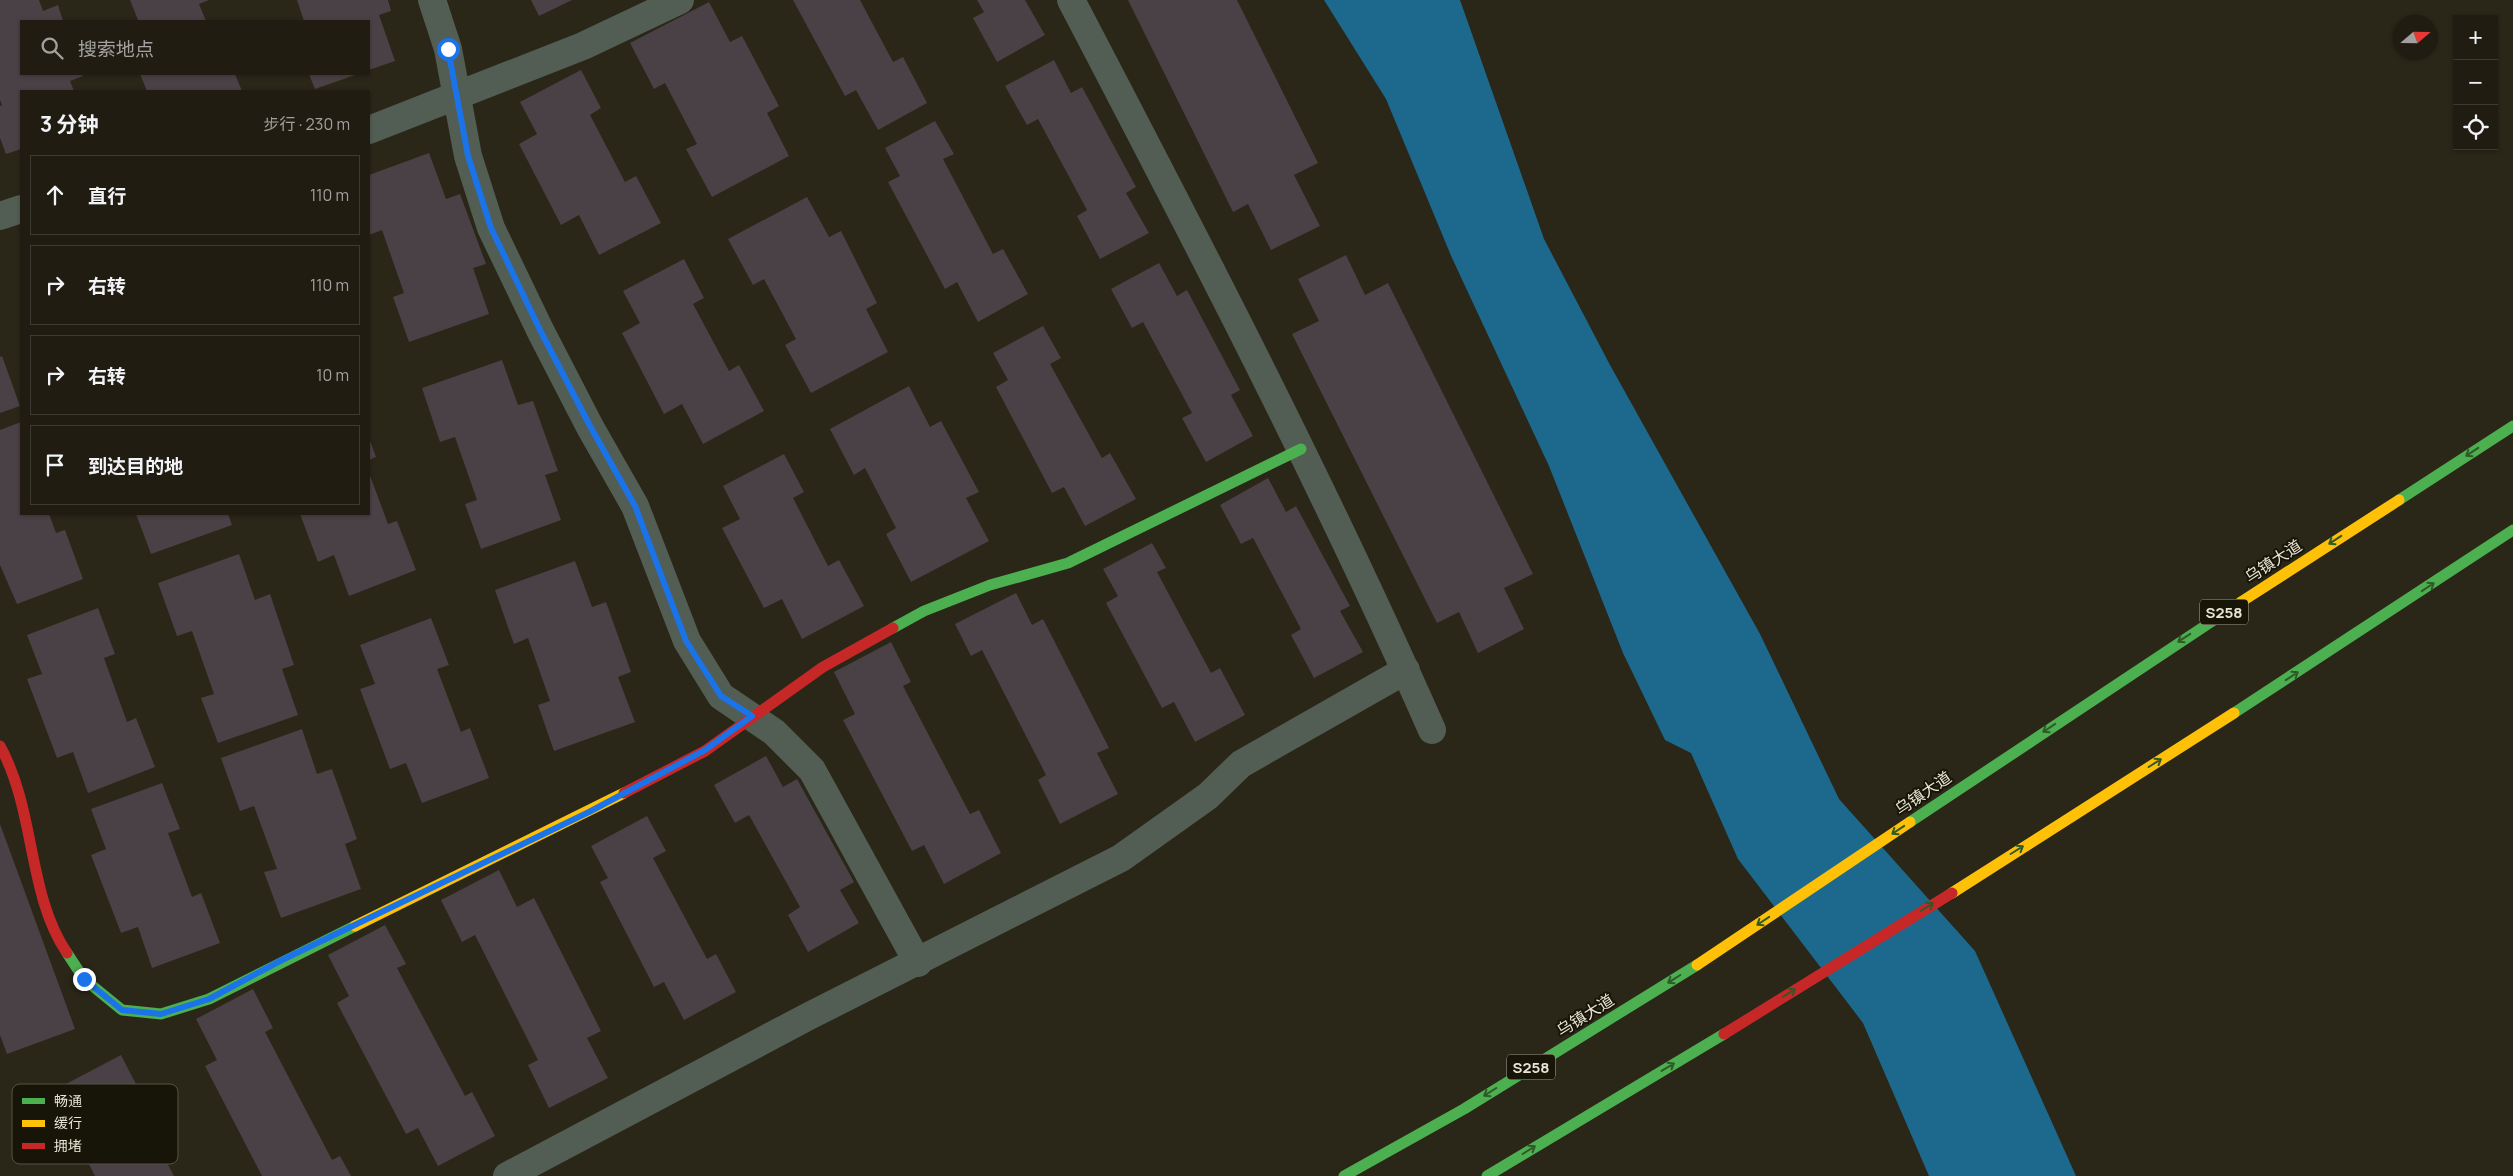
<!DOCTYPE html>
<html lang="zh">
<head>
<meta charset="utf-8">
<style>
	body { margin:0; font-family:Manrope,"Noto Sans SC",sans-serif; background:#28251b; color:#f1f3f6 }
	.controls { position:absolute; right:15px; top:15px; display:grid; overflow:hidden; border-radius:0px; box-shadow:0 1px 4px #0004 }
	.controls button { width:45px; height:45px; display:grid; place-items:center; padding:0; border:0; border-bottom:1px solid #3d3a32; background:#201c12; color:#f1f3f6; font:25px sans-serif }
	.compass { position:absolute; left:2393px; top:15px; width:45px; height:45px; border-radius:50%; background:#201c12; box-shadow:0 1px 4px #0004; rotate:70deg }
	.stop { position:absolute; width:15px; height:15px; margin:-11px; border:4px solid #1a73e8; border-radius:50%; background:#fff }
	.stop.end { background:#1a73e8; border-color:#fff; box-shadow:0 1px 5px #0008 }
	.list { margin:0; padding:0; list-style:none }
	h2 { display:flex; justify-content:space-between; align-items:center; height:65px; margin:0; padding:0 20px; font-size:21px }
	h2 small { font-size:16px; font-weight:400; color:#a2a19f }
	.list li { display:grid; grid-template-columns:32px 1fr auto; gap:15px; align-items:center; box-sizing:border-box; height:80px; margin:0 10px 10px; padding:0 10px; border:1px solid #3d3a32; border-radius:0px }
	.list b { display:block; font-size:19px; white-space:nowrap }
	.list em { font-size:16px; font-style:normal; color:#a2a19f }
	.icon { flex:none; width:28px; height:28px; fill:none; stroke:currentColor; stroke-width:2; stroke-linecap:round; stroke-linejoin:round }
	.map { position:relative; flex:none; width:2513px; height:1176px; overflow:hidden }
	.search { position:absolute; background:#201c12; box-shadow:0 1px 4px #0004; left:20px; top:20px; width:350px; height:55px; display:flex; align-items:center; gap:12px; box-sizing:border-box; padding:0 18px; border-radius:0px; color:#a2a19f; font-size:19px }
	.panel { position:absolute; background:#201c12; box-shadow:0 1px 4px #0004; left:20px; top:90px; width:350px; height:425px; border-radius:0px }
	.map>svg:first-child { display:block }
	.water { fill:#1d698d }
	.building { fill:#494145 }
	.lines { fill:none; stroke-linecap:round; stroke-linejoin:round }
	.street { stroke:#525e53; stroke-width:28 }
	.fast { stroke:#4caf50; stroke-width:11 }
	.slow { stroke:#ffc107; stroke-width:11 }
	.jam { stroke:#c62828; stroke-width:11 }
	.oneway { stroke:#2f5a28 }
	.route { stroke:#1a73e8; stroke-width:6 }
	.labels { text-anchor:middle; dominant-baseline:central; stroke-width:4; stroke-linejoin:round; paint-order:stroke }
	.shield { fill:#171408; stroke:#aaa698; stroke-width:1 }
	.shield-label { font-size:15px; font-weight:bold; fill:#e9e5d5 }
	.street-label { font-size:16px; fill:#e9e5d5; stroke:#171408 }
	.key { fill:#171408; stroke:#565346; stroke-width:1 }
	.key-label { font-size:14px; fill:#e9e5d5 }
</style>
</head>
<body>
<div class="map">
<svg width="2513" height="1176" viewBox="0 0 2513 1176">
	<rect width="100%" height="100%" fill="#2a2618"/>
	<path class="water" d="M1324,0H1460L1544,239L1610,365L1760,634L1839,799L1975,951L2076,1176H1929L1863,1023L1738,859L1691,753L1665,740L1623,653L1549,466L1452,258L1386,99Z"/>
	<path class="building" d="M0,0H39L43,11L58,5L63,21H21V74H82L83,76L70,81L74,91H21V149L6,154L0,138V106L2,105L0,100Z
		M130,0H209L199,4L206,21H134L138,20Z
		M297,0H388L391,11L379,15L395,61L369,70V21H304Z
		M531,0H572L539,16Z
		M793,0H860L893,62L903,57L927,103L878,130L856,90L845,96Z
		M977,0H1025L1045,35L997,62L973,18L984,12Z
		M1128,0H1237L1318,163L1294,175L1320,226L1271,250L1248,204L1233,212Z
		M709,2L730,42L742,36L779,106L767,113L789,156L712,197L686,149L697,144L665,83L654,89L630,43Z
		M1054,60L1071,93L1082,87L1136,187L1126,193L1149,233L1100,259L1077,216L1087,210L1038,119L1027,125L1005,86Z
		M581,70L601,108L590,115L625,182L636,176L661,223L599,255L579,215L561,225L519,144L537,134L520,102Z
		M140,74H235L242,91H147Z
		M309,74H358L315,89Z
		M935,121L954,154L943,159L993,254L1003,249L1028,294L978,322L957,282L945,289L888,182L900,176L885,148Z
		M429,153L446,199L460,194L486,264L473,268L489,314L409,342L393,297L404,293L382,230L369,235V175Z
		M807,197L829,237L841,231L877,303L866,309L888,352L811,393L785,345L796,339L764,279L753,285L728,239Z
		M1346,255L1365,295L1388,283L1533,574L1504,588L1524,629L1478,653L1459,612L1437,623L1292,334L1319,321L1298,279Z
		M684,259L704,298L693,304L729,371L739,365L764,411L703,444L682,404L664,414L622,333L640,323L623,291Z
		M1159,263L1177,296L1187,290L1240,390L1231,395L1253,436L1206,462L1182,418L1192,413L1143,322L1132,328L1111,289Z
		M1043,326L1061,358L1050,364L1102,458L1110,453L1136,499L1085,526L1064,487L1052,493L996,387L1008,380L993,353Z
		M2,356L20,406L0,413V357Z
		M502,360L518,405L533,401L558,471L545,475L561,520L481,549L465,504L477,500L455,437L440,442L422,388Z
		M909,386L930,427L941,421L979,492L966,498L989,541L911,582L886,534L896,528L865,468L854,475L830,429Z
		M21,422V514H49L56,533L65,530L83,579L17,604L0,565V430Z
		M369,438L376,457L369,460Z
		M784,454L804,492L793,498L828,566L839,560L864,606L802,639L782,599L764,608L722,528L740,519L723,486Z
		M369,473L388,524L397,521L416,570L349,596L334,555L318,562L300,514H369Z
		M1268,478L1286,512L1296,506L1350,606L1340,611L1363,652L1314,678L1291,635L1301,629L1253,538L1241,544L1220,505Z
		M136,514H228L232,525L151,554Z
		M1152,543L1166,568L1157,572L1211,673L1220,668L1245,715L1195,742L1174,702L1162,708L1106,603L1118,596L1103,569Z
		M239,554L255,600L270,594L294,665L282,669L298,715L218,743L201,698L214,694L192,631L177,636L158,583Z
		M575,561L592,607L606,602L631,672L618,677L635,722L554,751L538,705L550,701L528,638L514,644L495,590Z
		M1016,593L1032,625L1043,619L1109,748L1097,753L1118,794L1060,824L1038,780L1046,775L982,650L971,656L955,624Z
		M98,608L115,654L104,658L127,722L136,718L155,767L88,793L73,752L57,758L27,679L42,674L27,635Z
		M431,618L449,665L437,669L461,732L470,728L489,778L422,803L406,763L390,769L360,689L375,684L360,645Z
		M891,642L911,682L903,686L970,814L979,810L1001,853L944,884L924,845L912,851L843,720L855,714L834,672Z
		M302,729L317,774L332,769L357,839L345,844L361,889L281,918L264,872L277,869L254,806L240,811L221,758Z
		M766,756L783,787L797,779L854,882L840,890L859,923L808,952L788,915L800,907L749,815L735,823L714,785Z
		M162,783L180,829L168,833L192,897L201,893L220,943L152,968L138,927L121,933L91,855L106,849L91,809Z
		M647,816L666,851L653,858L707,959L716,954L736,992L684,1020L664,982L654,987L600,882L608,878L591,846Z
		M0,824L75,1029L7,1054L0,1035Z
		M499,870L517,907L534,898L601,1031L587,1038L608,1078L549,1108L528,1065L538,1060L475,935L462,942L441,900Z
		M385,925L406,964L397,968L465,1096L472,1092L495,1136L438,1166L418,1128L406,1134L337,1003L349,996L328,955Z
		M253,989L273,1028L265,1032L332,1160L340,1156L351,1176H262L205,1066L217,1060L196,1019Z
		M121,1055L141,1094L133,1098L174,1176H95L73,1133L85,1126L64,1085Z"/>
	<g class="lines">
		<path class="street" d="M432,0L448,49L468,156L491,228L541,332L590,427L635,506L687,641L721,696L774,732L812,770L918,963
			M1071,0C1197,241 1322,481 1432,730
			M369,130L583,46L680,0
			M0,216L21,209
			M507,1176L811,1015L1121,858L1208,796L1241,764L1406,670"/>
		<path class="fast" d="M2399,500L2513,426
			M893,628L924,611L990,585L1068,563L1301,449
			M2234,713L2513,530
			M1910,822L2241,602
			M67,953L84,979L122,1010L161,1014L209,999L355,926
			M1344,1176L1464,1109L1697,965
			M1487,1176L1724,1034"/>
		<path class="slow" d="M2241,602L2399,500
			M1952,893L2234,713
			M355,926L624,793
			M1697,965L1910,822"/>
		<path class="jam" d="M0,746C36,811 27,894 67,953
			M624,793L705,751L823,667L893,628
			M1724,1034L1952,893"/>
	</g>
	<defs><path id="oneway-shaft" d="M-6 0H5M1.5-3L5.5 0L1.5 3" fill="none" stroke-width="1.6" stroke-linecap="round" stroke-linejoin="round" transform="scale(1.25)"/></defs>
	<g class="oneway">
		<use href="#oneway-shaft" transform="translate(2472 452) rotate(147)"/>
		<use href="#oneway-shaft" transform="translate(2335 540) rotate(147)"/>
		<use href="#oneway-shaft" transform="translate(2428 587) rotate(-34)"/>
		<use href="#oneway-shaft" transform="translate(2184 638) rotate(147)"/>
		<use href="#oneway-shaft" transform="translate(2292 676) rotate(-33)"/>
		<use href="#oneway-shaft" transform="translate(2049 728) rotate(146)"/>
		<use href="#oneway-shaft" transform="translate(2155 763) rotate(-32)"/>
		<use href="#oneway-shaft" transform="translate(1898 830) rotate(146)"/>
		<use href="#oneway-shaft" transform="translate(2017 850) rotate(-32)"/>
		<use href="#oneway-shaft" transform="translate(1927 907) rotate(-32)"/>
		<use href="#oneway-shaft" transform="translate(1763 921) rotate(146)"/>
		<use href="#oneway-shaft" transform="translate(1674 979) rotate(148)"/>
		<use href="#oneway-shaft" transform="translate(1789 993) rotate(-32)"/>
		<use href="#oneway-shaft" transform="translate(1668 1067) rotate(-31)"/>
		<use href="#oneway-shaft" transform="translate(1490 1092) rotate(148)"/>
		<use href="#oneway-shaft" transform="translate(1529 1150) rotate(-32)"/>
	</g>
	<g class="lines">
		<path class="route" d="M84,979L122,1010L161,1014L209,999L282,960L589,812L705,750L752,716L721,696L686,641L635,506L590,426L541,332L491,228L468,156L448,49"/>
	</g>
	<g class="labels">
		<g class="shield">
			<rect x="2200" y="599.5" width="48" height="25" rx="4"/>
			<rect x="1507" y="1054.5" width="48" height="25" rx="4"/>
		</g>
		<g class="shield-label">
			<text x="2224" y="612">S258</text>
			<text x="1531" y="1067">S258</text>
		</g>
		<g class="street-label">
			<text transform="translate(2273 561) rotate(-33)">乌镇大道</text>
			<text transform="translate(1923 793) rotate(-34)">乌镇大道</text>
			<text transform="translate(1585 1015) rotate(-32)">乌镇大道</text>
		</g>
	</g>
	<rect x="12" y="1084" width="166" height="80" rx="8" class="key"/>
	<rect x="22" y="1098" width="23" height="6" fill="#4caf50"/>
	<rect x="22" y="1120" width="23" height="7" fill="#ffc107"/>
	<rect x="22" y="1143" width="23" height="6" fill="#c62828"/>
	<g class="key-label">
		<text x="54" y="1106">畅通</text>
		<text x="54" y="1128">缓行</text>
		<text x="54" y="1151">拥堵</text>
	</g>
</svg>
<div class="controls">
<button>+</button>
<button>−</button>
<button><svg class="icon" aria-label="locate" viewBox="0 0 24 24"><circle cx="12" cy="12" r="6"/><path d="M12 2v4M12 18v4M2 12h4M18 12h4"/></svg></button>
</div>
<svg class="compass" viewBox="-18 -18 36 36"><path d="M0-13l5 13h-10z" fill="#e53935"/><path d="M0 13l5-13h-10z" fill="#a2a19f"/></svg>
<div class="stop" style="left:448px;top:49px"></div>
<div class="stop end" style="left:84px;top:979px"></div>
<div class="search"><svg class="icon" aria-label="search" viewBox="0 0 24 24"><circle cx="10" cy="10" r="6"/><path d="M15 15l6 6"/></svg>搜索地点</div>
<section class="panel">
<h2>3 分钟<small>步行 · 230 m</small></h2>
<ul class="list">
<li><svg class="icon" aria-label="ahead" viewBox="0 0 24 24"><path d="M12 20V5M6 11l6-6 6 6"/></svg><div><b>直行</b></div><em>110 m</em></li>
<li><svg class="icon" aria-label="right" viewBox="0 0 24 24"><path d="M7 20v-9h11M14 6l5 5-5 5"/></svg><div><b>右转</b></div><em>110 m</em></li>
<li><svg class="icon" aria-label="right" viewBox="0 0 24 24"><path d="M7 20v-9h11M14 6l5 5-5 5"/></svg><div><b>右转</b></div><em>10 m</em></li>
<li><svg class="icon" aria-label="arrive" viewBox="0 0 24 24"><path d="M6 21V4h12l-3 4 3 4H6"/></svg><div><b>到达目的地</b></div></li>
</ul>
</section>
</div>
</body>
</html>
